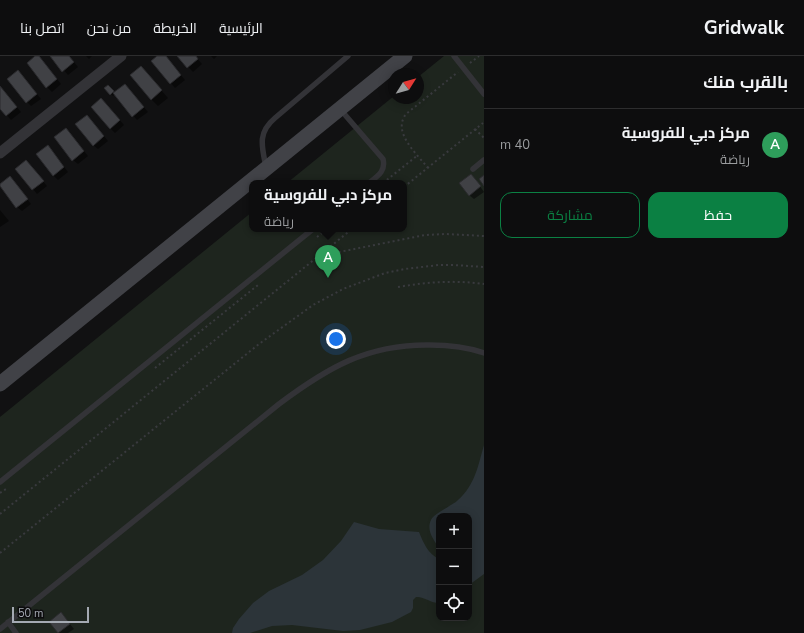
<!DOCTYPE html>
<html lang="ar">
<head>
<meta charset="utf-8">
<style>
	body { margin:0; font-family:"Nunito Sans",Cairo,sans-serif; background:#1b1b1c; color:#f1f3f6; direction:rtl }
	.controls { position:absolute; right:12px; bottom:12px; display:grid; overflow:hidden; border-radius:8px; box-shadow:0 2px 10px #0003 }
	.controls button { width:36px; height:36px; display:grid; place-items:center; padding:0; border:0; border-bottom:1px solid #2d2d2e; background:#0d0d0e; color:#f1f3f6; font:20px sans-serif }
	.compass { position:absolute; left:388px; top:12px; width:36px; height:36px; border-radius:50%; background:#0d0d0e; box-shadow:0 2px 10px #0003; rotate:53deg }
	.scale { position:absolute; left:12px; bottom:10px; width:77px; box-sizing:border-box; padding-left:4px; border:2px solid #a4a9b2; border-top:0; font-size:11px; line-height:14px; white-space:nowrap; color:#a4a9b2; -webkit-text-stroke:3px #0c0c0d; paint-order:stroke }
	.you { position:absolute; left:336px; top:283px; width:14px; height:14px; margin:-10px; border:3px solid #fff; border-radius:50%; background:#1a73e8; box-shadow:0 0 0 6px #1a73e833 }
	.badge { display:grid; place-items:center; width:26px; height:26px; border-radius:50%; background:#0b8043; color:#fff; font-size:13px; font-weight:700 }
	.pin { position:absolute; translate:-50% -33px; filter:drop-shadow(0 1px 2px #0008) }
	.pin::after { content:''; position:absolute; top:21px; width:14px; height:12px; background:inherit; clip-path:polygon(0 0,100% 0,50% 100%) }
	.popup { position:absolute; left:249px; top:124px; width:158px; height:52px; box-sizing:border-box; display:grid; place-content:center; border-radius:8px; background:#0d0d0e; filter:drop-shadow(0 1px 3px #0005); font-size:13px; white-space:nowrap; color:#9a9c9e }
	.popup b { font-size:15px; color:#f1f3f6 }
	.popup::after { content:''; position:absolute; left:50%; top:100%; margin-left:-8px; border:8px solid transparent; border-top-color:#0d0d0e }
	.list { margin:0; padding:0; list-style:none }
	h2 { display:flex; justify-content:space-between; align-items:center; height:52px; margin:0; padding:0 16px; font-size:17px }
	h2 small { font-size:13px; font-weight:400; color:#9a9c9e }
	.list li { display:grid; grid-template-columns:26px 1fr auto; gap:12px; align-items:center; box-sizing:border-box; height:72px; padding:0 16px; border-top:1px solid #2d2d2e }
	.list b { display:block; font-size:15px; white-space:nowrap }
	.list p { margin:0; font-size:13px; white-space:nowrap; color:#9a9c9e }
	.list em { font-size:13px; font-style:normal; color:#9a9c9e }
	.actions { display:flex; gap:8px; padding:12px 16px }
	.actions a { flex:1; padding:9px 0; border:1px solid #0b8043; border-radius:12px; text-align:center; font-size:14px; color:#0b8043 }
	.actions .main { background:#0b8043; color:#fff }
	.icon { flex:none; width:22px; height:22px; fill:none; stroke:currentColor; stroke-width:2; stroke-linecap:round; stroke-linejoin:round }
	.map { position:relative; flex:none; width:484px; height:577px; overflow:hidden; direction:ltr }
	header { display:flex; align-items:center; gap:24px; box-sizing:border-box; height:56px; padding:0 20px; background:#0d0d0e; border-bottom:1px solid #2d2d2e }
	header strong { font-size:19px }
	nav { display:flex; gap:22px; margin-inline-start:auto; font-size:14px }
	main { display:flex }
	aside { flex:1; background:#0d0d0e }
	.map>svg:first-child { display:block }
	.green { fill:#1e251e; fill-rule:evenodd }
	.water { fill:#2c3439 }
	.shadow { fill:#0007 }
	.building { fill:#404145; stroke:#2b2b2e }
	.lines { fill:none; stroke-linecap:round; stroke-linejoin:round }
	.path { stroke:#393a3e; stroke-width:2; stroke-dasharray:2 3; stroke-linecap:butt }
	.lane { stroke:#333337; stroke-width:5.5 }
	.street { stroke:#333337; stroke-width:11 }
	.secondary { stroke:#414247; stroke-width:15 }
</style>
</head>
<body>
<header>
<strong>Gridwalk</strong>
<nav><a>الرئيسية</a><a>الخريطة</a><a>من نحن</a><a>اتصل بنا</a></nav>
</header>
<main>
<aside>
<h2>بالقرب منك<small></small></h2>
<ul class="list">
<li><span class="badge" style="background:#2e9e5b">A</span><div><b>مركز دبي للفروسية</b><p>رياضة</p></div><em>40 m</em></li>
</ul>
<div class="actions"><a class="main">حفظ</a><a>مشاركة</a></div>
</aside>
<div class="map">
<svg width="484" height="577" viewBox="0 0 484 577">
	<rect width="100%" height="100%" fill="#111112"/>
	<path class="green" d="M444,0H484V577H0V361L252,156V173H404V127H287L394,40V42H418V21ZM439,460H469V562H439Z"/>
	<path class="water" d="M484,389V518L469,529V460H439V492C434,484 426,475 431,464C434,457 452,450 458,444C475,429 478,410 484,389Z
		M354,466L379,473L419,476C423,486 428,498 439,503V547C431,547 423,540 416,541L413,544V552L411,556L392,566L360,574L343,575L292,569L272,570L250,577H232L233,572L239,563L253,547L269,535L302,519L323,504L341,485Z"/>
	<path class="shadow" d="M37,0L42,4L61,28L52,36L47,31Z
		M51,0H69L78,11L68,19Z
		M86,0H92L89,3Z
		M158,0H165L185,24L175,32L152,5Z
		M178,0H195L202,8L193,16Z
		M211,0H217L214,3Z
		M141,11L168,42L158,50L151,43Z
		M22,20L41,43L31,50L27,46Z
		M125,29L148,56L137,64L115,38L113,40L111,38L108,30L115,38Z
		M0,31L21,56L11,64L0,51Z
		M106,48L124,69L115,77L110,72Z
		M91,64L108,85L98,93L93,89Z
		M66,73L88,100L78,108L73,104Z
		M52,95L68,116L58,124L53,119Z
		M26,105L47,130L37,138L17,113Z
		M10,121L31,148L22,155L17,151Z
		M475,123L484,136L474,143L469,139Z
		M0,154L9,165L0,171Z
		M65,562L74,573L68,577H59L50,566Z"/>
	<path class="building" d="M35,0H39L57,23L46,32L27,7Z
		M50,0H69L74,6L62,16Z
		M157,0H166L181,19L170,28L151,5Z
		M177,0H196L198,3L187,12Z
		M141,10L162,34L151,44L130,19Z
		M18,14L37,38L26,47L7,23Z
		M125,28L144,51L132,61L113,37Z
		M108,29L114,35L110,39L104,32Z
		M0,30L17,51L6,60L0,53Z
		M101,42L120,64L110,73L91,51Z
		M87,59L104,80L93,90L75,68Z
		M66,72L84,95L72,105L54,81Z
		M48,89L64,111L53,120L36,98Z
		M26,104L44,125L32,134L15,113Z
		M471,118L481,130L469,140L459,127Z
		M484,119V130L479,123Z
		M10,120L28,143L16,152L0,130V128Z
		M61,556L70,568L58,577L49,566Z"/>
	<g class="lines">
		<path class="path" d="M470,7L479,0
			M475,73L484,82
			M428,112C416,97 392,76 406,58L458,16
			M383,127L418,99
			M404,131L483,67
			M317,181L327,173
			M319,200L425,179L446,178L484,180
			M398,231C427,226 455,224 484,228
			M155,312L258,229
			M0,437L6,433
			M0,458L352,173
			M0,497L259,288L313,249L343,233L385,217L405,213L439,209H454L484,211"/>
		<path class="lane" d="M454,0L484,38
			M340,53L383,103C386,115 378,120 369,127
			M266,111C262,91 257,77 275,62L348,0
			M473,113L484,104
			M0,426L313,173
			M8,566L16,577
			M0,573L279,348C327,312 367,288 430,289C448,289 467,291 484,297"/>
		<path class="street" d="M0,97L121,0"/>
		<path class="secondary" d="M0,328L405,0"/>
	</g>
</svg>
<div class="controls">
<button>+</button>
<button>−</button>
<button><svg class="icon" aria-label="locate" viewBox="0 0 24 24"><circle cx="12" cy="12" r="6"/><path d="M12 2v4M12 18v4M2 12h4M18 12h4"/></svg></button>
</div>
<svg class="compass" viewBox="-18 -18 36 36"><path d="M0-13l5 13h-10z" fill="#e53935"/><path d="M0 13l5-13h-10z" fill="#9a9c9e"/></svg>
<div class="scale">50 m</div>
<div class="you"></div>
<div class="pin badge" style="left:328px;top:222px;background:#2e9e5b">A</div>
<div class="popup"><b>مركز دبي للفروسية</b>رياضة</div>
</div>
</main>
</body>
</html>
